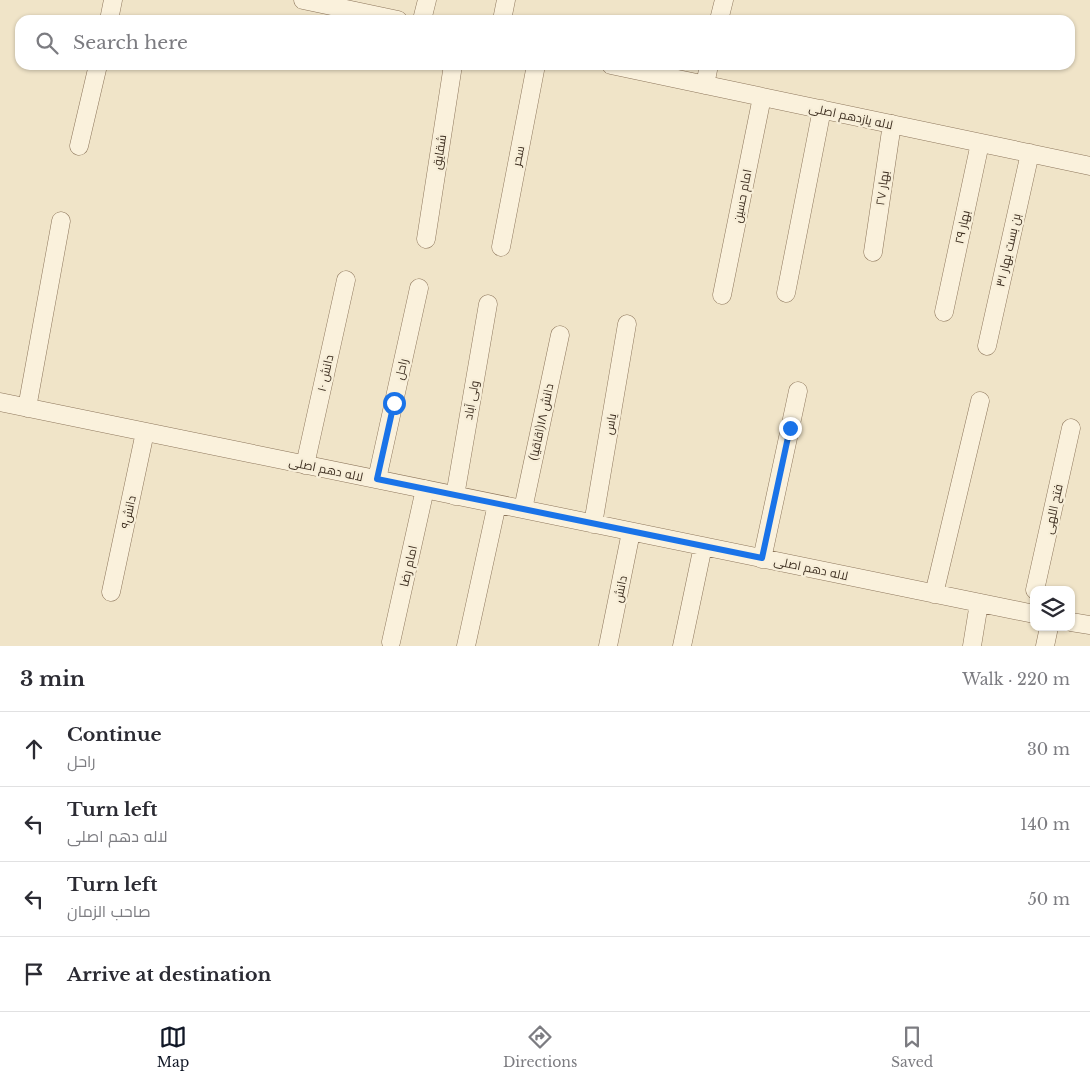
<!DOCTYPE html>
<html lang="en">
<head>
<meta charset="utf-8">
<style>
	body { margin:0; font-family:"Libre Baskerville",Cairo,serif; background:#f7f7f7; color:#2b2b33 }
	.controls { position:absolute; right:15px; bottom:15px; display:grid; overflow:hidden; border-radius:10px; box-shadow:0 1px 4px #0004 }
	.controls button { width:45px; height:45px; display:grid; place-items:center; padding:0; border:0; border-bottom:1px solid #e1e1e2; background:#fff; color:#2b2b33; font:25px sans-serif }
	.stop { position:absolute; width:15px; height:15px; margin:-11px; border:4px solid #1a73e8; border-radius:50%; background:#fff }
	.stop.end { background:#1a73e8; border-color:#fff; box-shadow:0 1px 5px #0008 }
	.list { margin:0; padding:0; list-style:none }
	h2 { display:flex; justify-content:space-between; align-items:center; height:65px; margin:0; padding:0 20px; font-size:21px }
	h2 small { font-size:16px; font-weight:400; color:#7c7c81 }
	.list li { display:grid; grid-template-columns:32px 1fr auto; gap:15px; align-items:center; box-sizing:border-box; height:75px; padding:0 20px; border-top:1px solid #e1e1e2 }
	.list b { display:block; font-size:19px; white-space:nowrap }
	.list p { margin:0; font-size:16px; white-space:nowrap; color:#7c7c81 }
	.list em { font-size:16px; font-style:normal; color:#7c7c81 }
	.icon { flex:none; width:28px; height:28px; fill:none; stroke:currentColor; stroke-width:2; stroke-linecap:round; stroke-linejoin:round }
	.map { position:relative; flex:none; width:1090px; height:646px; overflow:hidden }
	.search { position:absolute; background:#fff; box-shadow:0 1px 4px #0004; left:15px; right:15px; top:15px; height:55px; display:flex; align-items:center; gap:12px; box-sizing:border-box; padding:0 18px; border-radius:15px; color:#7c7c81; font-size:19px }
	.sheet { height:365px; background:#fff }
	nav { display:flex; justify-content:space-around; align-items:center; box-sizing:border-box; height:70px; border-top:1px solid #e1e1e2; background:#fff; font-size:14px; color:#7c7c81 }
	nav a { display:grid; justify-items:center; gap:2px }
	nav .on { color:#111827 }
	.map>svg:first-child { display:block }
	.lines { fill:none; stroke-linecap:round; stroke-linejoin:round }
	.street-casing { stroke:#8d765c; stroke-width:19 }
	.street { stroke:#faf1dc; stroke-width:18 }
	.route { stroke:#1a73e8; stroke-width:6 }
	.labels { text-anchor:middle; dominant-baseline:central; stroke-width:4.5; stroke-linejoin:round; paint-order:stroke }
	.street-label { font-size:12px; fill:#3d2e20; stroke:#f7eed8 }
</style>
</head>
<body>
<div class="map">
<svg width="1090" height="646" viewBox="0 0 1090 646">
	<rect width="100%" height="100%" fill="#f0e4c8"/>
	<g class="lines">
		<defs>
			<path id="street" d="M303,0L398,20
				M109,20L113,0
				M422,20L427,0
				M502,20L506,0
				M719,20L724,0
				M611,65L1090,166
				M705,85L709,65
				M79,146L98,65
				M426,239L453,65
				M501,247L536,65
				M873,252L892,124
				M786,293L822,109
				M722,295L762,97
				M944,312L980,143
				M987,346L1030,153
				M0,402L1034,614
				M27,408L61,221
				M305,465L346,280
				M377,479L419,288
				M455,496L488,304
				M523,509L560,335
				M593,524L627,324
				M762,559L798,391
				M1035,590L1071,428
				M111,592L145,432
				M934,594L980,401
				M1071,622L1090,625
				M391,642L425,489
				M466,646L497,504
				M608,646L631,532
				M682,646L703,546
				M972,646L979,603
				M1045,646L1049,627"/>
		</defs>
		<use href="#street" class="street-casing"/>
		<use href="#street" class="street"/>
	</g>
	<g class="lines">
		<path class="route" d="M394,403L377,479L762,558L790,428"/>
	</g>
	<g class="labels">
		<g class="street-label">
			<text transform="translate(851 116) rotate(12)">لاله یازدهم اصلی</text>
			<text transform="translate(439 152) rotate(-81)">شقایق</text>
			<text transform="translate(518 156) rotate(-79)">سحر</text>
			<text transform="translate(882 188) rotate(-82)">بهار ۲۷</text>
			<text transform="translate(742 196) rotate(-79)">امام حسین</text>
			<text transform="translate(962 227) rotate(-78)">بهار ۲۹</text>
			<text transform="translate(1008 250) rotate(-77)">بن بست بهار ٣١</text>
			<text transform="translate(401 369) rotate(-77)">راحل</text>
			<text transform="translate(325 373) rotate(-77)">دانش ۱۰</text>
			<text transform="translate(471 400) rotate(-80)">ولی آباد</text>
			<text transform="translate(541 422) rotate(-78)">دانش ۱۸(اقاقیا)</text>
			<text transform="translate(610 424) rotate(-80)">یاس</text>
			<text transform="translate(326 469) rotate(12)">لاله دهم اصلی</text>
			<text transform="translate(1053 509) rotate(-78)">فتح اللهی</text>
			<text transform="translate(128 512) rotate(-78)">دانش۹</text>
			<text transform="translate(408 566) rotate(-77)">امام رضا</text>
			<text transform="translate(811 568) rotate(12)">لاله دهم اصلی</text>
			<text transform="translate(620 589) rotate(-79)">دانش</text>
		</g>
	</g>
</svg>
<div class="controls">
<button><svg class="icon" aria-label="layers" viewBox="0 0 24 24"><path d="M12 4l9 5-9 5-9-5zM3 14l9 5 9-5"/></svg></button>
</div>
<div class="stop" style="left:394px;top:403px"></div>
<div class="stop end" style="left:790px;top:428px"></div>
<div class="search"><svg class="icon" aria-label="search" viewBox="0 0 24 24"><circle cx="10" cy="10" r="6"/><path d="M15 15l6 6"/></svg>Search here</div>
</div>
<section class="sheet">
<h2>3 min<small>Walk · 220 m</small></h2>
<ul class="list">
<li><svg class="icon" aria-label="ahead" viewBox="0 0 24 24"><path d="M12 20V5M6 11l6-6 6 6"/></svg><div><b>Continue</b><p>راحل</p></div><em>30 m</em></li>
<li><svg class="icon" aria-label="left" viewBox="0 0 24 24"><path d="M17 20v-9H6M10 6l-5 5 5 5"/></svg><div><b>Turn left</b><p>لاله دهم اصلی</p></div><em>140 m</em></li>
<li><svg class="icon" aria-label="left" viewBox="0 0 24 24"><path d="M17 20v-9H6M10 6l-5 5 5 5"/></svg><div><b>Turn left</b><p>صاحب الزمان</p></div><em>50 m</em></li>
<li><svg class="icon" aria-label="arrive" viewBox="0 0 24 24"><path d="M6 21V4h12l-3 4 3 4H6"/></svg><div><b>Arrive at destination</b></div></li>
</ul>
</section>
<nav>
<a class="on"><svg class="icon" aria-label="map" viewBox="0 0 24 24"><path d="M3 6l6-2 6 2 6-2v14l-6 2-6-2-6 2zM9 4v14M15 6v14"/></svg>Map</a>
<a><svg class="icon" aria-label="directions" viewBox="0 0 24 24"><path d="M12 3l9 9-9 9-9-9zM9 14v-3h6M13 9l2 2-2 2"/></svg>Directions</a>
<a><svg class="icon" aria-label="saved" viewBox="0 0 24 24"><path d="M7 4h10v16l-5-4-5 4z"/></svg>Saved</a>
</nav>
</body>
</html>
